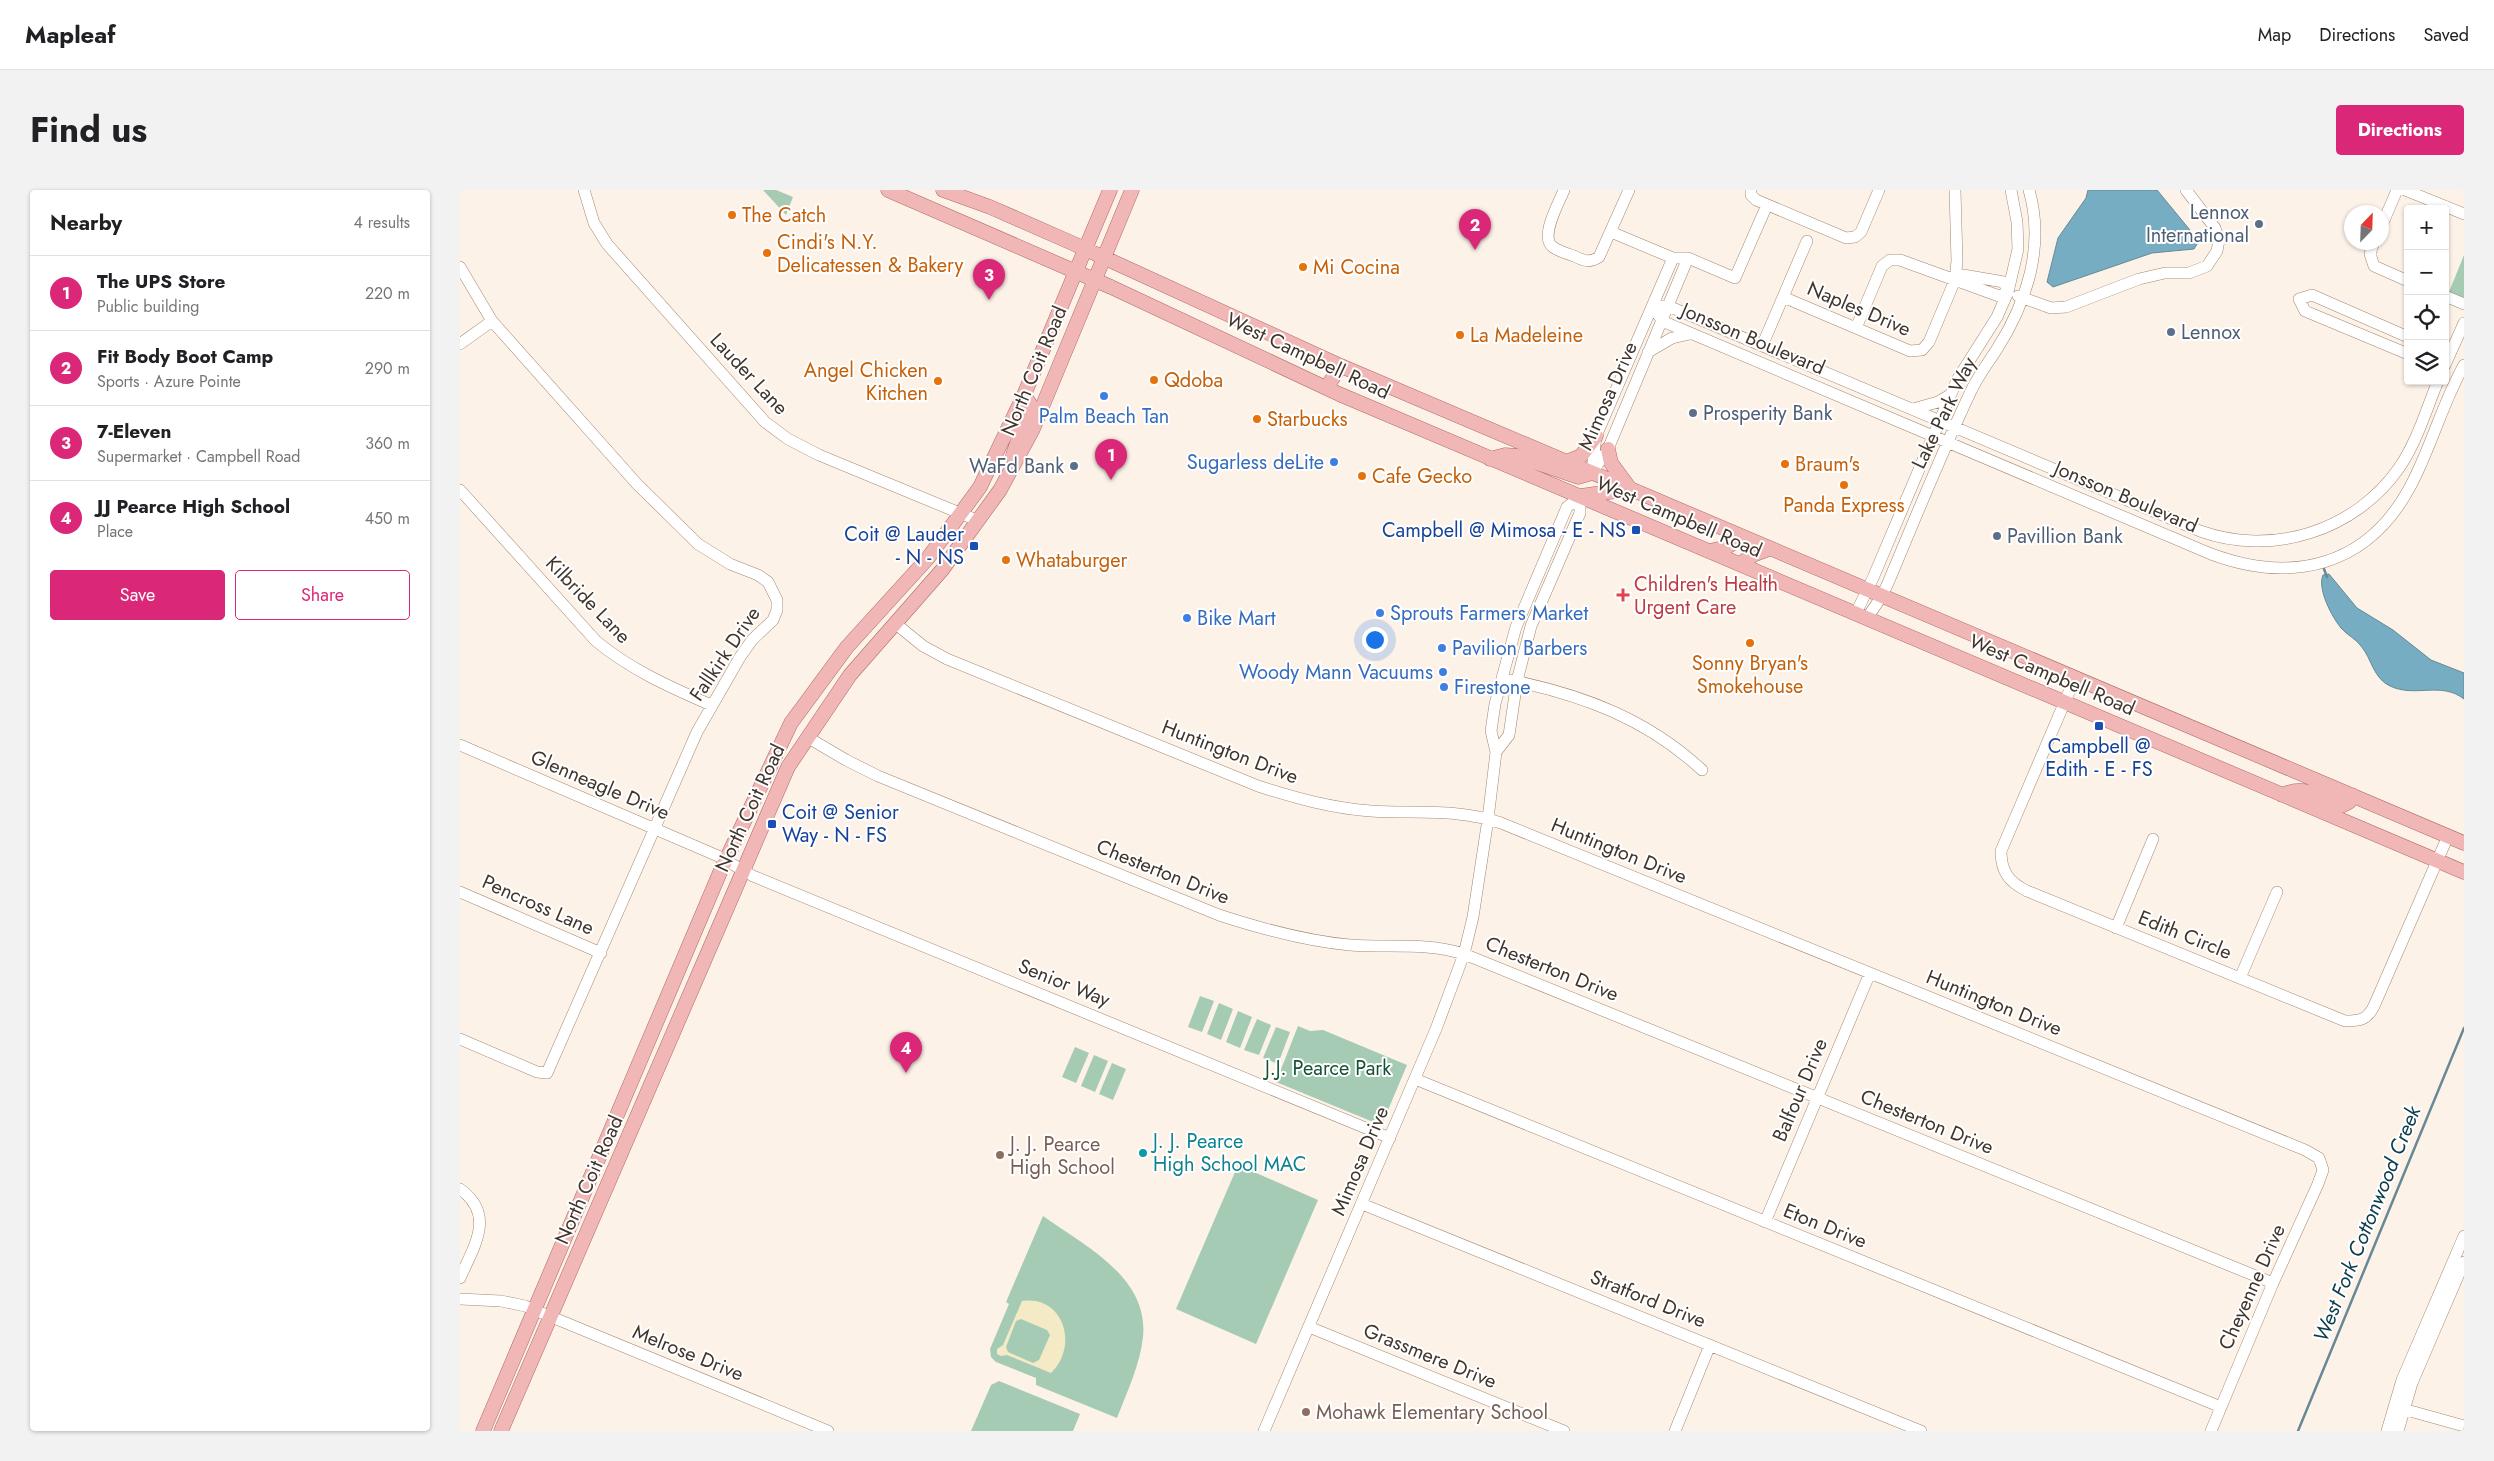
<!DOCTYPE html>
<html lang="en">
<head>
<meta charset="utf-8">
<style>
	body { margin:0; font-family:Jost,sans-serif; background:#f2f2f2; color:#202124 }
	.controls { position:absolute; right:15px; top:15px; display:grid; overflow:hidden; border-radius:5px; box-shadow:0 1px 4px #0004 }
	.controls button { width:45px; height:45px; display:grid; place-items:center; padding:0; border:0; border-bottom:1px solid #e0e0e0; background:#fff; color:#202124; font:25px sans-serif }
	.compass { position:absolute; left:1884px; top:15px; width:45px; height:45px; border-radius:50%; background:#fff; box-shadow:0 1px 4px #0004; rotate:23deg }
	.you { position:absolute; left:914px; top:449px; width:18px; height:18px; margin:-12px; border:4px solid #fff; border-radius:50%; background:#1a73e8; box-shadow:0 0 0 8px #1a73e833 }
	.badge { display:grid; place-items:center; width:32px; height:32px; border-radius:50%; background:#db2777; color:#fff; font-size:16px; font-weight:700 }
	.pin { position:absolute; translate:-50% -41px; filter:drop-shadow(0 1px 2px #0008) }
	.pin::after { content:''; position:absolute; top:26px; width:18px; height:15px; background:inherit; clip-path:polygon(0 0,100% 0,50% 100%) }
	.list { margin:0; padding:0; list-style:none }
	h2 { display:flex; justify-content:space-between; align-items:center; height:65px; margin:0; padding:0 20px; font-size:21px }
	h2 small { font-size:16px; font-weight:400; color:#757577 }
	.list li { display:grid; grid-template-columns:32px 1fr auto; gap:15px; align-items:center; box-sizing:border-box; height:75px; padding:0 20px; border-top:1px solid #e0e0e0 }
	.list b { display:block; font-size:19px; white-space:nowrap }
	.list p { margin:0; font-size:16px; white-space:nowrap; color:#757577 }
	.list em { font-size:16px; font-style:normal; color:#757577 }
	.actions { display:flex; gap:10px; padding:15px 20px }
	.actions a { flex:1; padding:11px 0; border:1px solid #db2777; border-radius:5px; text-align:center; font-size:18px; color:#db2777 }
	.actions .main { background:#db2777; color:#fff }
	.icon { flex:none; width:28px; height:28px; fill:none; stroke:currentColor; stroke-width:2; stroke-linecap:round; stroke-linejoin:round }
	.map { position:relative; flex:none; width:2004px; height:1241px; overflow:hidden; border-radius:5px }
	header { display:flex; align-items:center; gap:30px; box-sizing:border-box; height:70px; padding:0 25px; background:#fff; border-bottom:1px solid #e0e0e0 }
	header strong { font-size:24px }
	nav { display:flex; gap:28px; margin-inline-start:auto; font-size:18px }
	.intro { display:flex; align-items:center; justify-content:space-between; box-sizing:border-box; height:120px; padding:0 30px }
	h1 { margin:0; font-size:35px }
	.button { padding:12px 22px; border-radius:5px; background:#db2777; color:#fff; font-size:18px; font-weight:700 }
	main { display:flex; gap:30px; padding:0 30px }
	aside { flex:1; background:#fff; border-radius:5px; box-shadow:0 1px 4px #0004 }
	.map>svg:first-child { display:block }
	.green { fill:#a5cbb5 }
	.sand { fill:#f4eac5; fill-rule:evenodd }
	.water { fill:#76adc2; stroke:#668995 }
	.lines { fill:none; stroke-linecap:round; stroke-linejoin:round }
	.stream { stroke:#668995; stroke-width:2.5 }
	.minor-casing { stroke:#a28872; stroke-width:12 }
	.major-casing { stroke:#ad6a66; stroke-width:15 }
	.minor { stroke:#fff; stroke-width:11 }
	.major { stroke:#f1b7b6; stroke-width:14 }
	.food-dot { fill:#e8710a; stroke:#fff; stroke-width:2 }
	.service-dot { fill:#5c6f8a; stroke:#fff; stroke-width:2 }
	.shop-dot { fill:#3f7fe0; stroke:#fff; stroke-width:2 }
	.transit-dot { fill:#1a4fb4; stroke:#fff; stroke-width:2 }
	.health-dot { fill:#e0444e; stroke:#fff; stroke-width:2 }
	.culture-dot { fill:#0f9aa8; stroke:#fff; stroke-width:2 }
	.education-dot { fill:#8d6e63; stroke:#fff; stroke-width:2 }
	.labels { text-anchor:middle; dominant-baseline:central; stroke-width:4; stroke-linejoin:round; paint-order:stroke }
	.service-label { font-size:20px; fill:#4e5e75; stroke:#fff; text-anchor:start }
	.food-label { font-size:20px; fill:#c56008; stroke:#fff; text-anchor:start }
	.street-label { font-size:20px; fill:#40352c; stroke:#fff }
	.shop-label { font-size:20px; fill:#366cbe; stroke:#fff; text-anchor:start }
	.transit-label { font-size:20px; fill:#164399; stroke:#fff; text-anchor:end }
	.health-label { font-size:20px; fill:#be3a42; stroke:#fff; text-anchor:start }
	.park-label { font-size:20px; fill:#145136; stroke:#fff }
	.culture-label { font-size:20px; fill:#0d838f; stroke:#fff; text-anchor:start }
	.education-label { font-size:20px; fill:#785e54; stroke:#fff; text-anchor:start }
	.water-label { font-size:21px; font-style:italic; fill:#0a3d4d; stroke:#fff }
</style>
</head>
<body>
<header>
<strong>Mapleaf</strong>
<nav><a>Map</a><a>Directions</a><a>Saved</a></nav>
</header>
<div class="intro"><h1>Find us</h1><a class="button">Directions</a></div>
<main>
<aside>
<h2>Nearby<small>4 results</small></h2>
<ul class="list">
<li><span class="badge">1</span><div><b>The UPS Store</b><p>Public building</p></div><em>220 m</em></li>
<li><span class="badge">2</span><div><b>Fit Body Boot Camp</b><p>Sports · Azure Pointe</p></div><em>290 m</em></li>
<li><span class="badge">3</span><div><b>7-Eleven</b><p>Supermarket · Campbell Road</p></div><em>360 m</em></li>
<li><span class="badge">4</span><div><b>JJ Pearce High School</b><p>Place</p></div><em>450 m</em></li>
</ul>
<div class="actions"><a class="main">Save</a><a>Share</a></div>
</aside>
<div class="map">
<svg width="2004" height="1241" viewBox="0 0 2004 1241">
	<rect width="100%" height="100%" fill="#fdf2e8"/>
	<path class="green" d="M303,0H316L333,7L326,25Z
		M2004,65V108L1989,102Z
		M740,806L754,811L742,842L728,837Z
		M759,813L773,819L761,850L747,844Z
		M778,821L792,827L780,858L766,852Z
		M797,829L811,835L799,865L784,860Z
		M838,836L850,841L863,840L947,875L923,932L918,934L816,892Z
		M816,837L830,842L818,874L803,868Z
		M615,857L629,863L616,893L602,887Z
		M634,865L648,871L635,902L621,896Z
		M652,873L666,879L653,910L639,904Z
		M778,975L858,1010L796,1154L716,1119Z
		M583,1026C625,1056 689,1087 683,1147C680,1175 667,1202 657,1228L576,1195V1188L536,1172L531,1167L530,1159L549,1114L546,1112Z
		M539,1191L620,1224L613,1241H511L531,1195Z"/>
	<path class="sand" d="M562,1111C604,1105 619,1156 591,1183L547,1165L541,1166L537,1164V1159L543,1155ZM561,1129L587,1140L590,1145L579,1170L573,1173L548,1162L546,1157L556,1131Z"/>
	<path class="water" d="M1628,0H1697L1739,51L1734,59L1692,63L1593,97L1587,92L1598,48L1626,8Z
		M1869,384L1897,418L1933,440L1971,470L2004,483V509C1981,491 1955,508 1930,496C1913,488 1912,469 1901,456C1896,449 1887,445 1881,438C1872,427 1857,399 1863,385Z"/>
	<g class="lines">
		<path class="stream" d="M1864,379L1867,387
			M1838,1241L2004,838"/>
		<defs>
			<path id="minor" d="M124,0L134,33L147,54L305,232L328,249L359,265L519,331
				M1104,0C1099,13 1079,47 1093,57C1098,61 1108,64 1114,66C1124,71 1130,73 1139,67L1169,0
				M1291,0V5L1296,10L1386,48L1395,47L1401,42L1419,0
				M1945,0L2004,24
				M1922,35L1937,0
				M1151,42L1213,68H1228L1275,88L1307,15
				M1914,52L1910,64L1914,76L1948,91
				M0,77L32,131L177,294L238,354L270,374L298,385L308,392L317,410V420L313,430L292,450L280,467L237,542L87,883L77,882L0,849
				M1495,90L1503,85L1544,92L1548,102
				M1558,106L1591,118L1606,117L1679,89L1705,83H1729L1747,76L1757,61L1759,50L1755,38L1726,0
				M1985,106L2004,114
				M1323,107L1450,161L1462,160L1469,152L1495,90L1497,71L1495,0
				M1193,116L1202,131L1751,364C1832,394 1907,377 1950,297C1971,258 1982,214 2004,175
				M1193,116H1208L1740,341C1812,367 1895,341 1939,278C1957,252 1966,220 1978,191
				M1396,138L1422,76L1430,70H1440L1539,106L1548,102
				M1948,147L1852,105L1839,109L1845,121L1948,164
				M0,154L32,131
				M1302,156L1347,51
				M1188,162L1212,148L1230,144
				M1985,175L2004,133
				M1453,219L1478,212L1490,205
				M1132,281L1136,246L1213,68
				M1132,283L1148,259L1228,68
				M0,300L136,451C171,480 210,497 251,515
				M1396,423L1413,388L1497,190L1537,127L1548,102L1558,59L1557,32L1551,0
				M1407,428L1422,406L1428,393C1455,329 1481,264 1511,201C1518,186 1528,173 1537,159C1567,112 1585,56 1569,0
				M436,434L463,456L487,469L798,596C835,608 871,618 911,621C955,624 998,618 1041,633L1845,960L1859,968L1863,980L1858,994L1813,1093L1751,1241
				M1615,488L1541,661C1541,682 1549,692 1567,701L1885,831C1900,831 1907,830 1914,816L1988,646
				M1050,490C1123,505 1187,529 1242,580
				M347,547L386,570L418,586L759,725C802,739 845,751 890,755C929,758 966,752 1004,764L1813,1093
				M0,555L258,666L293,686L930,948
				M1036,562L1049,545L1057,491L1071,436L1120,323V307
				M0,702L141,763
				M1656,738L1693,649
				M1780,788L1817,702
				M955,889L1761,1217
				M0,999C36,1025 14,1056 0,1088
				M902,1014L1461,1241
				M1305,1032L1410,783
				M0,1109L41,1111L65,1116L368,1241
				M849,1137L1104,1241
				M1936,1217L2004,1236
				M804,1241L976,839L1004,764L1013,727L1028,629L1036,562L1031,541L1035,514L1056,437L1107,317L1120,307
				M1215,1241L1250,1155
				M1927,1241L1942,1190L2004,1046
				M1938,1241L1952,1193L2004,1072"/>
			<path id="major" d="M428,0L651,97L879,204L2004,682
				M483,0L530,17L612,53L881,176L2004,653
				M866,198L881,176
				M1148,259L1151,273L1168,296
				M553,265L570,214L564,205
				M1030,269L1045,265L1057,266L1118,287L1132,283
				M1106,272L1121,266L1136,246
				M1121,306L1170,299
				M1250,361L1267,357L1282,347
				M1280,374L1293,365L1309,359
				M1822,605C1845,594 1860,607 1881,616L1889,612L1892,605
				M23,1241L261,680L331,533L387,457L468,368L520,297L564,205L650,0
				M41,1241L328,577L390,485L482,380L540,300L573,239L672,0"/>
		</defs>
		<use href="#minor" class="minor-casing"/>
		<use href="#major" class="major-casing"/>
		<use href="#minor" class="minor"/>
		<use href="#major" class="major"/>
	</g>
	<g class="food-dot">
		<circle cx="272" cy="25" r="5"/>
		<circle cx="307" cy="63" r="5"/>
		<circle cx="843" cy="77" r="5"/>
		<circle cx="1000" cy="145" r="5"/>
		<circle cx="694" cy="190" r="5"/>
		<circle cx="478" cy="191" r="5"/>
		<circle cx="797" cy="229" r="5"/>
		<circle cx="1325" cy="274" r="5"/>
		<circle cx="902" cy="286" r="5"/>
		<circle cx="1384" cy="295" r="5"/>
		<circle cx="546" cy="370" r="5"/>
		<circle cx="1290" cy="453" r="5"/>
	</g>
	<g class="service-dot">
		<circle cx="1799" cy="34" r="5"/>
		<circle cx="1711" cy="142" r="5"/>
		<circle cx="1233" cy="223" r="5"/>
		<circle cx="614" cy="276" r="5"/>
		<circle cx="1537" cy="346" r="5"/>
	</g>
	<g class="shop-dot">
		<circle cx="644" cy="206" r="5"/>
		<circle cx="874" cy="272" r="5"/>
		<circle cx="920" cy="423" r="5"/>
		<circle cx="727" cy="428" r="5"/>
		<circle cx="982" cy="458" r="5"/>
		<circle cx="983" cy="482" r="5"/>
		<circle cx="984" cy="497" r="5"/>
	</g>
	<g class="transit-dot">
		<rect x="1171" y="335" width="10" height="10" rx="2.5"/>
		<rect x="509" y="351" width="10" height="10" rx="2.5"/>
		<rect x="1634" y="531" width="10" height="10" rx="2.5"/>
		<rect x="307" y="629" width="10" height="10" rx="2.5"/>
	</g>
	<path class="health-dot" d="M1160.5 397.5h5v5h5v5h-5v5h-5v-5h-5v-5h5z"/>
	<circle class="culture-dot" cx="683" cy="963" r="5"/>
	<g class="education-dot">
		<circle cx="540" cy="965" r="5"/>
		<circle cx="846" cy="1222" r="5"/>
	</g>
	<g class="labels">
		<g class="service-label">
			<text x="1789" y="22" text-anchor="end">Lennox<tspan x="1789" dy="23">International</tspan></text>
			<text x="1721" y="142">Lennox</text>
			<text x="1243" y="223">Prosperity Bank</text>
			<text x="604" y="276" text-anchor="end">WaFd Bank</text>
			<text x="1547" y="346">Pavillion Bank</text>
		</g>
		<g class="food-label">
			<text x="282" y="25">The Catch</text>
			<text x="317" y="52">Cindi's N.Y.<tspan x="317" dy="23">Delicatessen &amp; Bakery</tspan></text>
			<text x="853" y="77">Mi Cocina</text>
			<text x="1010" y="145">La Madeleine</text>
			<text x="468" y="180" text-anchor="end">Angel Chicken<tspan x="468" dy="23">Kitchen</tspan></text>
			<text x="704" y="190">Qdoba</text>
			<text x="807" y="229">Starbucks</text>
			<text x="1335" y="274">Braum's</text>
			<text x="912" y="286">Cafe Gecko</text>
			<text x="1384" y="315" text-anchor="middle">Panda Express</text>
			<text x="556" y="370">Whataburger</text>
			<text x="1290" y="473" text-anchor="middle">Sonny Bryan's<tspan x="1290" dy="23">Smokehouse</tspan></text>
		</g>
		<g class="street-label">
			<text transform="translate(1399 119) rotate(23)">Naples Drive</text>
			<text transform="translate(1293 149) rotate(23)">Jonsson Boulevard</text>
			<text transform="translate(848 166) rotate(25)">West Campbell Road</text>
			<text transform="translate(574 181) rotate(-67)">North Coit Road</text>
			<text transform="translate(289 184) rotate(47)">Lauder Lane</text>
			<text transform="translate(1148 206) rotate(-66)">Mimosa Drive</text>
			<text transform="translate(1484 223) rotate(-64)">Lake Park Way</text>
			<text transform="translate(1666 307) rotate(23)">Jonsson Boulevard</text>
			<text transform="translate(1219 327) rotate(23)">West Campbell Road</text>
			<text transform="translate(128 410) rotate(46)">Kilbride Lane</text>
			<text transform="translate(265 464) rotate(-56)">Fallkirk Drive</text>
			<text transform="translate(1592 485) rotate(23)">West Campbell Road</text>
			<text transform="translate(770 562) rotate(21)">Huntington Drive</text>
			<text transform="translate(140 595) rotate(23)">Glenneagle Drive</text>
			<text transform="translate(290 618) rotate(-65)">North Coit Road</text>
			<text transform="translate(1159 661) rotate(22)">Huntington Drive</text>
			<text transform="translate(703 682) rotate(22)">Chesterton Drive</text>
			<text transform="translate(78 715) rotate(24)">Pencross Lane</text>
			<text transform="translate(1725 745) rotate(22)">Edith Circle</text>
			<text transform="translate(1092 779) rotate(22)">Chesterton Drive</text>
			<text transform="translate(604 793) rotate(22)">Senior Way</text>
			<text transform="translate(1534 813) rotate(22)">Huntington Drive</text>
			<text transform="translate(1340 900) rotate(-67)">Balfour Drive</text>
			<text transform="translate(1467 932) rotate(22)">Chesterton Drive</text>
			<text transform="translate(900 971) rotate(-67)">Mimosa Drive</text>
			<text transform="translate(129 990) rotate(-66)">North Coit Road</text>
			<text transform="translate(1365 1036) rotate(22)">Eton Drive</text>
			<text transform="translate(1792 1097) rotate(-66)">Cheyenne Drive</text>
			<text transform="translate(1188 1109) rotate(22)">Stratford Drive</text>
			<text transform="translate(228 1163) rotate(22)">Melrose Drive</text>
			<text transform="translate(970 1166) rotate(22)">Grassmere Drive</text>
		</g>
		<g class="shop-label">
			<text x="644" y="226" text-anchor="middle">Palm Beach Tan</text>
			<text x="864" y="272" text-anchor="end">Sugarless deLite</text>
			<text x="930" y="423">Sprouts Farmers Market</text>
			<text x="737" y="428">Bike Mart</text>
			<text x="992" y="458">Pavilion Barbers</text>
			<text x="973" y="482" text-anchor="end">Woody Mann Vacuums</text>
			<text x="994" y="497">Firestone</text>
		</g>
		<g class="transit-label">
			<text x="1166" y="340">Campbell @ Mimosa - E - NS</text>
			<text x="504" y="344">Coit @ Lauder<tspan x="504" dy="23">- N - NS</tspan></text>
			<text x="1639" y="556" text-anchor="middle">Campbell @<tspan x="1639" dy="23">Edith - E - FS</tspan></text>
			<text x="322" y="622" text-anchor="start">Coit @ Senior<tspan x="322" dy="23">Way - N - FS</tspan></text>
		</g>
		<g class="health-label">
			<text x="1174" y="394">Children's Health<tspan x="1174" dy="23">Urgent Care</tspan></text>
		</g>
		<g class="park-label">
			<text x="868" y="878">J.J. Pearce Park</text>
		</g>
		<g class="culture-label">
			<text x="693" y="951">J. J. Pearce<tspan x="693" dy="23">High School MAC</tspan></text>
		</g>
		<g class="education-label">
			<text x="550" y="954">J. J. Pearce<tspan x="550" dy="23">High School</tspan></text>
			<text x="856" y="1222">Mohawk Elementary School</text>
		</g>
		<g class="water-label">
			<text transform="translate(1907 1034) rotate(-68)">West Fork Cottonwood Creek</text>
		</g>
	</g>
</svg>
<div class="controls">
<button>+</button>
<button>−</button>
<button><svg class="icon" aria-label="locate" viewBox="0 0 24 24"><circle cx="12" cy="12" r="6"/><path d="M12 2v4M12 18v4M2 12h4M18 12h4"/></svg></button>
<button><svg class="icon" aria-label="layers" viewBox="0 0 24 24"><path d="M12 4l9 5-9 5-9-5zM3 14l9 5 9-5"/></svg></button>
</div>
<svg class="compass" viewBox="-18 -18 36 36"><path d="M0-13l5 13h-10z" fill="#e53935"/><path d="M0 13l5-13h-10z" fill="#757577"/></svg>
<div class="you"></div>
<div class="pin badge" style="left:651px;top:290px">1</div>
<div class="pin badge" style="left:1015px;top:60px">2</div>
<div class="pin badge" style="left:529px;top:110px">3</div>
<div class="pin badge" style="left:446px;top:883px">4</div>
</div>
</main>
</body>
</html>
